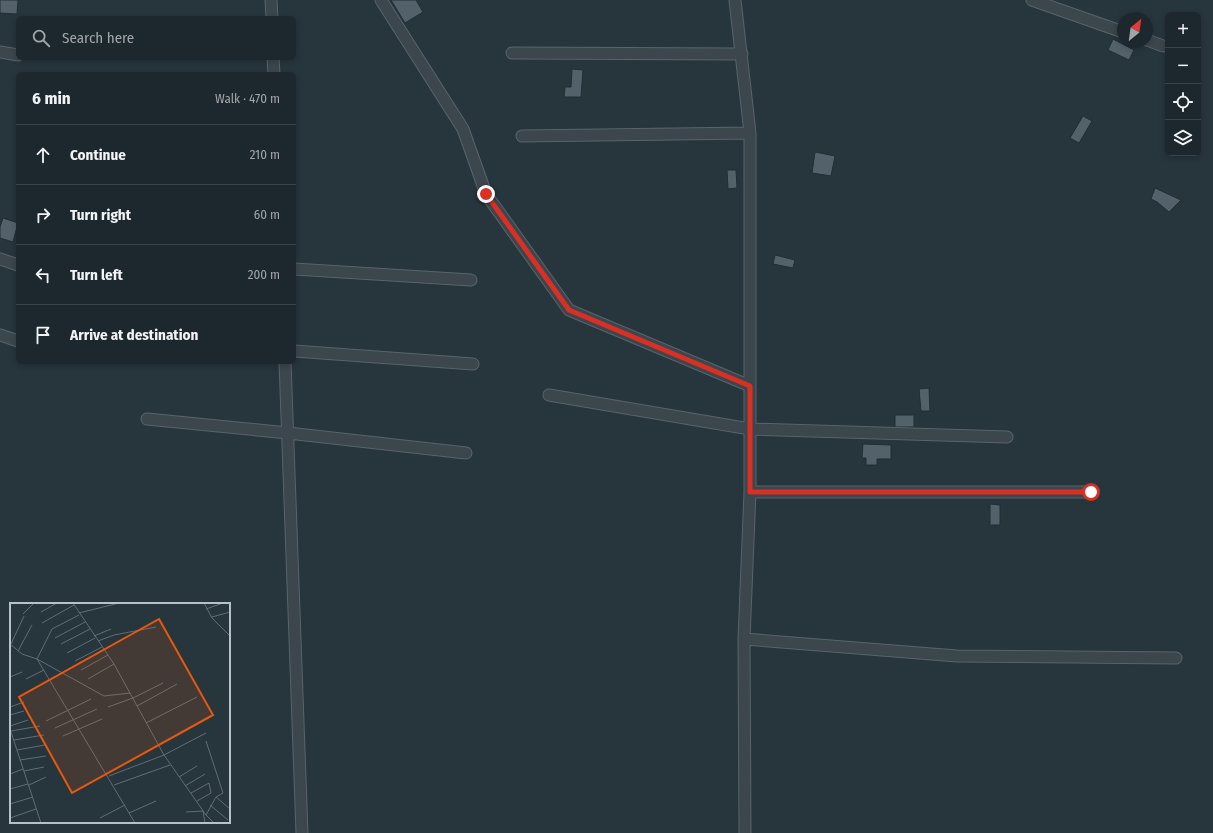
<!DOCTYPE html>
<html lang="en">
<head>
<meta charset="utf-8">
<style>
	body { margin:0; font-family:"Fira Sans Condensed",sans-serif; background:#2a343a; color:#f1f3f6 }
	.controls { position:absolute; right:12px; top:12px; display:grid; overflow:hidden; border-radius:6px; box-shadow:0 2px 6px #0003 }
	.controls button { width:36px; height:36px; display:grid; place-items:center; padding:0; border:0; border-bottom:1px solid #3b444a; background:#1d282e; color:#f1f3f6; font:20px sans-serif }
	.compass { position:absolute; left:1117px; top:12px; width:36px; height:36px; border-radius:50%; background:#1d282e; box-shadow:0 2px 6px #0003; rotate:29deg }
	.stop { position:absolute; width:12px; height:12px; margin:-9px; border:3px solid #d93025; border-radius:50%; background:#fff }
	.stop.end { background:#d93025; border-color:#fff; box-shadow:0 1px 4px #0008 }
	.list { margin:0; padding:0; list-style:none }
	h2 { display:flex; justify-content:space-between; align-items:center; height:52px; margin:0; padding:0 16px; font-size:17px }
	h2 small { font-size:13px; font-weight:400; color:#a0a6aa }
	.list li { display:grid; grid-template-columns:26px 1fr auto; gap:12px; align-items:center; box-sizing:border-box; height:60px; padding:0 16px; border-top:1px solid #3b444a }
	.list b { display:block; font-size:15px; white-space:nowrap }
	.list em { font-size:13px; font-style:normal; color:#a0a6aa }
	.icon { flex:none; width:22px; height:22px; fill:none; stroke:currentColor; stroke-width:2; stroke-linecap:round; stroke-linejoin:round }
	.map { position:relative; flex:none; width:1213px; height:833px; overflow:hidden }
	.search { position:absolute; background:#1d282e; box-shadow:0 2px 6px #0003; left:16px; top:16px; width:280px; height:44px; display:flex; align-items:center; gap:10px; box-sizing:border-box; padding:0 14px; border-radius:6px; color:#a0a6aa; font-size:15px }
	.panel { position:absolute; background:#1d282e; box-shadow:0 2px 6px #0003; left:16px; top:72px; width:280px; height:292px; border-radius:6px }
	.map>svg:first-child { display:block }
	.building { fill:#53626a; stroke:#222d34 }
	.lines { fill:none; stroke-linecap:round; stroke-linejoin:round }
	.minor-casing { stroke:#59646b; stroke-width:13 }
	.minor { stroke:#3b464d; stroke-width:11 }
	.route { stroke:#d93025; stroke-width:5 }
	.inset-road { fill:none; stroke:#616d75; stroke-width:1 }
	.view { fill:#e8590c; fill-opacity:0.15; stroke:#e8590c; stroke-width:2 }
	.inset-edge { fill:none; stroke:#b7c1c8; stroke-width:2 }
</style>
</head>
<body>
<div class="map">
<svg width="1213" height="833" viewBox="0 0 1213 833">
	<rect width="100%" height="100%" fill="#27353d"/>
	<path class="building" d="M0,0H18L17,14L0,13Z
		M391,0H416L423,12L405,23Z
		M1113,39L1134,50L1129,60L1108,50Z
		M572,69L583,70L581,97H564L565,87H571Z
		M1083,116L1092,121L1079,143L1070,138Z
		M815,152L835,156L831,176L812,173Z
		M727,170H736L737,188L728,189Z
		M1155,188L1181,200L1169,212L1157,202L1151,199Z
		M3,218L18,223L13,242L0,238V227Z
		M775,255L795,260L793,268L773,264Z
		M929,388L930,411H921L919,389Z
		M895,415H914V427H895Z
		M863,444L891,445V459H877V465H866V458H862Z
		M990,504L1000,505V525H990Z"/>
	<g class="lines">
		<defs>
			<path id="minor" d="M271,0L272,18
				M381,0L463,129L486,194L569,310L750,386
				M735,0L750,133V492L744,639L745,833
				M1032,0L1123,32
				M1147,40L1163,46
				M0,52L18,55
				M512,53L742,54
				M273,58L274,74
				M522,136L750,133
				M0,259L18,265
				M294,269L471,280
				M0,335L18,341
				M294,351L473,364
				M285,362L302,833
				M549,395L750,429L1007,437
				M147,419L288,433L466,453
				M750,492H1091
				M744,639L957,656L1176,658"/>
		</defs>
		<use href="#minor" class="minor-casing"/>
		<use href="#minor" class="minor"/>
	</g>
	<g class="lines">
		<path class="route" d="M486,194L569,310L750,386V492H1091"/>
	</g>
	<g transform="translate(10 603)">
		<rect width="220" height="220" fill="#27353d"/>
		<path class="inset-road" d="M63,0L104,61L154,152L196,212L204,220M194,0L202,15L220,33M196,6L213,0M31,9L47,0M69,10L109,0M13,11L24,0M69,12L42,26L27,56L125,220M202,14L220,9M32,20L64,2M84,33L101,26M45,35L75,19M88,38L104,32L146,24M0,41L12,51L27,56L94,93L120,90M1,41L14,13M51,41L80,26M8,48L22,22M57,50L85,35M65,58L92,44M71,67L98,52M0,74L12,69M16,76L34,67M78,76L104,61M127,103L167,81M0,104L14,99M98,104L123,95L153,80M0,112L14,108M36,118L81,96M136,120L187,94M0,123L18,117M45,125L87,106M0,126L31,220M1,128L30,123M53,133L92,116M4,137L34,132M7,147L35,142M10,157L36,153M14,168L34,164M0,171L13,166M99,173L154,152L196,130M169,174L187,163M19,182L36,174M104,182L160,162M175,183L195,171M0,186L18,181M181,190L199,180L201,190L187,198M206,194L220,206M0,201L23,194M200,202L218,217M176,209L193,208L195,220M119,210L146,198M196,212L206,194L213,190L196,138M0,215L26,206M90,215L115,202"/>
		<path class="view" d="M149,16L203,112L62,190L9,94Z"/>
		<rect width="220" height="220" class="inset-edge"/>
	</g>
</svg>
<div class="controls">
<button>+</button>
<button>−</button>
<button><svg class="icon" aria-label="locate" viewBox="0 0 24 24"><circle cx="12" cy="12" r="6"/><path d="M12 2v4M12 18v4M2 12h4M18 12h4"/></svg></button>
<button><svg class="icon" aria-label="layers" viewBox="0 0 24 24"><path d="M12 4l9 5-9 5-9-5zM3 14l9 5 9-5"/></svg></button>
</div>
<svg class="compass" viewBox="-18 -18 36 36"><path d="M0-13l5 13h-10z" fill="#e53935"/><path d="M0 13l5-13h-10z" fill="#a0a6aa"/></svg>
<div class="stop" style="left:1091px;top:492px"></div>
<div class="stop end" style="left:486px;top:194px"></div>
<div class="search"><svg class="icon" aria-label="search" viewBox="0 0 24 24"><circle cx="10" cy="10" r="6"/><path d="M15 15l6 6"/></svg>Search here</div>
<section class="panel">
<h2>6 min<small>Walk · 470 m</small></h2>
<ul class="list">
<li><svg class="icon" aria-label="ahead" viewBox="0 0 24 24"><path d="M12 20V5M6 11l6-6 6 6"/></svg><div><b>Continue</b></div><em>210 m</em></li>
<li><svg class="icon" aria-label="right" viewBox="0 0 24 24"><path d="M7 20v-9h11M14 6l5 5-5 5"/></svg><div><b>Turn right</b></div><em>60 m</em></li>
<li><svg class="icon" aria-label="left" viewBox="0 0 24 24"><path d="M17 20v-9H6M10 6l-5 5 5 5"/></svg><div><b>Turn left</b></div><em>200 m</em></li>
<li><svg class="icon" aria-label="arrive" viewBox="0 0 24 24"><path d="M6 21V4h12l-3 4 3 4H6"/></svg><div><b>Arrive at destination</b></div></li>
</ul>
</section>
</div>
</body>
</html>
